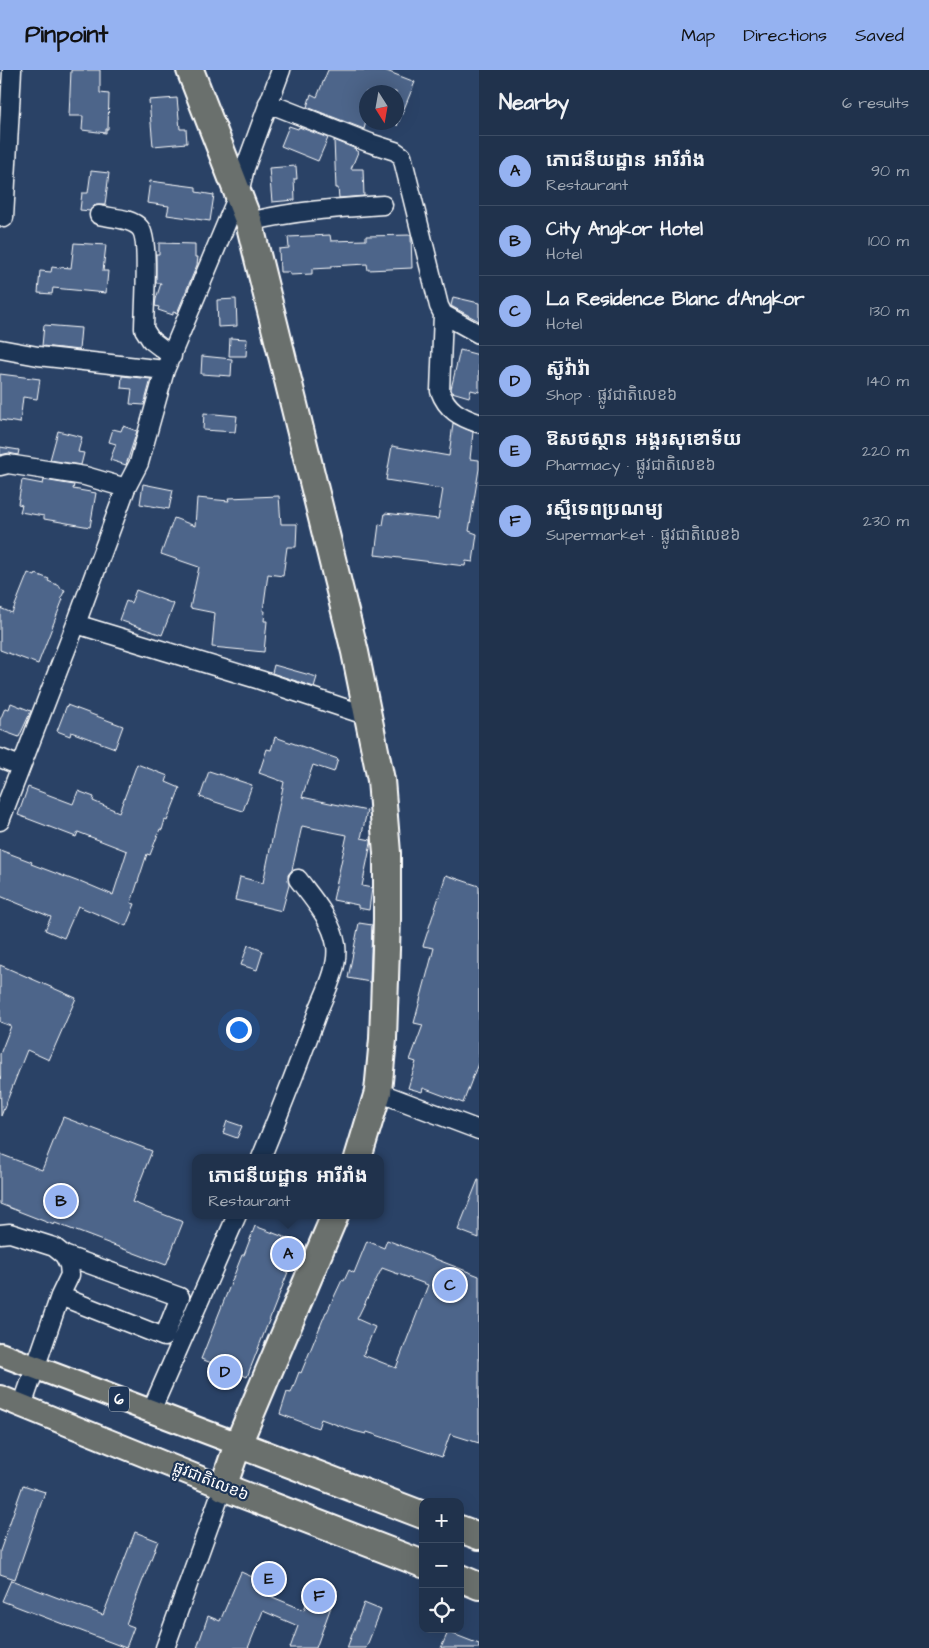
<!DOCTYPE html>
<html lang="en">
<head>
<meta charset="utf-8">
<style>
	body { margin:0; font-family:"Architects Daughter","Noto Sans Khmer",sans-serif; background:#2d3e56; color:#f1f3f6 }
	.controls { position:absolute; right:15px; bottom:15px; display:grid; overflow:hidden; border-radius:10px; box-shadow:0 5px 20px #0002 }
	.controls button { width:45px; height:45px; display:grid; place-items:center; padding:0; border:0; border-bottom:1px solid #3d4d64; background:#20324c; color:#f1f3f6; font:25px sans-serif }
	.compass { position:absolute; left:359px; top:15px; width:45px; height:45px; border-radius:50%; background:#20324c; box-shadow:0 5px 20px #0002; rotate:169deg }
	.you { position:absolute; left:238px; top:959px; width:18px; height:18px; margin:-12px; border:4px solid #fff; border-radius:50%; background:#1a73e8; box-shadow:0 0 0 8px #1a73e833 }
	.badge { display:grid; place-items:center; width:32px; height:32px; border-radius:50%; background:#95b2f1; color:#111; font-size:16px; font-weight:700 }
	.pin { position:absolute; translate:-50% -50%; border:2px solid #fff; box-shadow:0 1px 5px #0006 }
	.popup { position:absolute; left:192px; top:1084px; width:192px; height:65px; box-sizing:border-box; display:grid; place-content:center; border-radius:10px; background:#20324c; filter:drop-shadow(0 1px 4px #0005); font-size:16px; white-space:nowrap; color:#a2aab5 }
	.popup b { font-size:19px; color:#f1f3f6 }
	.popup::after { content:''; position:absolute; left:50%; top:100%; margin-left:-10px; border:10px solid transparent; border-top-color:#20324c }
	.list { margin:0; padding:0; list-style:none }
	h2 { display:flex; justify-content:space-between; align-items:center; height:65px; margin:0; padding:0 20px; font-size:21px }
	h2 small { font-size:16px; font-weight:400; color:#a2aab5 }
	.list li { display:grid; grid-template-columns:32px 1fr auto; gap:15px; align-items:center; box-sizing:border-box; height:70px; padding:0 20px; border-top:1px solid #3d4d64 }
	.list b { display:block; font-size:19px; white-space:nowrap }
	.list p { margin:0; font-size:16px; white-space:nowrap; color:#a2aab5 }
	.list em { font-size:16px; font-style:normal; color:#a2aab5 }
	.icon { flex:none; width:28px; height:28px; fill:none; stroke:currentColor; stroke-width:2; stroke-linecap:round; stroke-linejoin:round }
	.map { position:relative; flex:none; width:479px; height:1578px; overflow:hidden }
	header { display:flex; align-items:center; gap:30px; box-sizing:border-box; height:70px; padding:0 25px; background:#95b2f1; color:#111 }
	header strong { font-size:24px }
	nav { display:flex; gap:28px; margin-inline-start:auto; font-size:18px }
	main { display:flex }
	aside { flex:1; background:#20324c }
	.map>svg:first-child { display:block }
	.building { fill:#4d658a; stroke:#fff; fill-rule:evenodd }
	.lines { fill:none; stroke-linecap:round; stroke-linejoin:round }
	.minor-casing { stroke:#fff; stroke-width:21 }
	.major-casing { stroke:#fff; stroke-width:26 }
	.highway-casing { stroke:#fff; stroke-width:30 }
	.minor { stroke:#1d3557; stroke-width:18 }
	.major { stroke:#6b706d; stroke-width:22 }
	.highway { stroke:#6b706d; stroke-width:26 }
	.labels { text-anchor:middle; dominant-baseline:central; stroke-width:4.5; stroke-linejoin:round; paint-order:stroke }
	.shield { fill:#1d3557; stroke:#bbc2cd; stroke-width:1 }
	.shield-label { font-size:15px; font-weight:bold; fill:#fff }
	.street-label { font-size:16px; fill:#fff; stroke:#1d3557 }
</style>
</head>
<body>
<header>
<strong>Pinpoint</strong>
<nav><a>Map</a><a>Directions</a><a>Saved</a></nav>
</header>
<main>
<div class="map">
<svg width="479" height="1578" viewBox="0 0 479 1578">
	<rect width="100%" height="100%" fill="#2a4266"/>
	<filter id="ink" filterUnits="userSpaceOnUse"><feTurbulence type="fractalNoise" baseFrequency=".02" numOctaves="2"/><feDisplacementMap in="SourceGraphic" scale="10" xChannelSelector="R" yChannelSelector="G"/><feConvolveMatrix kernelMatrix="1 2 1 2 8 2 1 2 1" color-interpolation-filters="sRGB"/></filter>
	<g filter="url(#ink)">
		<path class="building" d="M71,0H100V23L109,24L108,59H106V63L82,60L83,46H69Z
			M328,0H384L415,12L397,56L396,22H366V52L364,59L307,37L311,24L317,27Z
			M177,28L180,59H186L187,73L153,76L149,30Z
			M289,56L298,59L299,57L328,68L318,91L281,76Z
			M334,70L356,79L355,80L358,82L351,99H363L364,126L339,128L338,118H336Z
			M296,96L297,109H294L295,130L272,132L269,98Z
			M91,101L109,103L105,135H95L90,141L80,140L82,123H88Z
			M150,111L196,117V122L214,125L210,151L167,145L169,136L147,133Z
			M330,165L331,171L366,170V166L411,165L412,198L368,200L367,194L331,196V198L312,199V204L290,205V202H280L279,179L289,178L288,167Z
			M74,173L106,175L103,201H108L106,223L53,218L52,224L38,223L40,201L51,202L52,197L59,198V197L71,198Z
			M159,173L195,174V187H198L197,195L177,243L173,242V245L158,240L159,237L155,236L156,229L161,213H156V184H159Z
			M453,227L479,233V251L451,236Z
			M236,229L237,256L218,257L217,230Z
			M44,255L81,258L79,280L42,276Z
			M230,268L247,269L246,286H229Z
			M460,280L479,285V322L471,320L469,327L452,322L451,319Z
			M202,286L232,289L231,306L201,304Z
			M0,304L40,309L37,329L23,327L20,353L0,350Z
			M122,306L151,309L144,335L130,334L132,319L121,318Z
			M204,343L237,346L235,362L203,360Z
			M453,353L473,362L470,389L479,390V399L469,461L477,464L473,492L466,491L465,496L375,485L379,454L383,455L385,443L438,449L443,419L386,410L392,376L449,386Z
			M123,356L137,361L126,395L110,390L116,374L109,372L113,359L121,361Z
			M58,361L82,367L78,382L84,383L81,395L50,390Z
			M0,377L19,380L18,385L9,383L0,385Z
			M22,410L43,414L44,410L74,415L73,419L96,423L90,457L44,449V446L20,442L22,435L18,434Z
			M143,414L173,420L169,439L140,434Z
			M279,426L281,454H297L296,477H287L283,506L268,504L263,541H265L264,551H267L264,582L212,577L215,543L190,538L199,497L161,484L174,448L195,456L197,428L229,431L228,428Z
			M28,503L35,506L36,504L49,509L48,511L60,516V518L65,520L61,528L63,529L38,594L0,580V538L12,543Z
			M136,520L174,534L162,565L119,550L126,531L131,533Z
			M274,595L317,607L314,617L272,603Z
			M11,633L31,641L19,667L0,660V650L5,638L9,639Z
			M67,635L123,656L115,678L71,662L70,666L57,661Z
			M275,667L338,689L334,702L313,695L302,727L367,741L361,768L371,770V773L362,816L372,818L369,840L358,838V835L333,830L347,765L302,756L292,800L288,805L289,815L282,841L235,830L240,807L263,813L284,712L259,703L267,679L271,680Z
			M137,694L168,706L166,712L180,718L167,751L165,750L162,760L160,759L150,785L147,784L131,833L135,834L126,856L78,836L64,868L45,860L51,847L0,826V780L32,792L31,794L79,812L80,811L113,825L127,781L78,762L76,767L18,745L28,717L73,734L78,721L94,727L93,731L119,742Z
			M209,701L252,715L243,741L200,727Z
			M446,805L479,816V991L463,1033L423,1018L422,1022L408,1018L416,992L410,990L423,955L414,953L434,878L423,876Z
			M359,853L372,855L370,912L348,908Z
			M248,875L263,881L257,900L241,895Z
			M0,895L76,928L49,990L27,980L1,1046L0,984L11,956L0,952Z
			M63,1047L152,1081L132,1132L183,1152L166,1195L55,1153L54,1155L0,1134V1084L42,1100Z
			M227,1051L242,1056L237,1068L223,1063Z
			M478,1110H479V1168L458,1160Z
			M255,1156L297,1172L286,1202H288L247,1307L236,1302L233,1310L214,1302L217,1295L201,1289L242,1185H244Z
			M387,1170L479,1206V1373L450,1364L442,1387L367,1362L366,1364L354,1361L321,1349L318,1358L280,1344L287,1322L291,1323L299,1302L301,1303L326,1242H327L342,1210L344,1211L349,1200L354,1203L367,1171L384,1178ZM382,1198L428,1215L396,1298L363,1285L375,1257L357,1249Z
			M23,1415L45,1422L15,1509L0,1504V1481Z
			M135,1462L158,1471L126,1554L134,1557L126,1578L2,1531L11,1510L103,1545Z
			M260,1500L277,1507L270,1526L304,1540L314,1512L337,1520L316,1578H290L298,1556L263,1541L248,1578H197L208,1546L220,1551L241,1502L257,1509Z
			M364,1533L381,1540L366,1578H347Z
			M448,1562L479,1574V1578H441Z"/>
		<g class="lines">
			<defs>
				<path id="minor" d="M268,33L370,73L395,81L402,86L439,236L443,244L479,264
					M99,145C111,148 132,148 140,158C150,169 144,240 144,259L151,270L172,286
					M4,148L12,0
					M249,152C293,141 338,138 383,135
					M443,244L440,321C447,340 460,347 478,353
					M0,279L38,286L165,300
					M0,396L8,394L85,406L126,418
					M76,554L260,610L368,646
					M0,688L20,696
					M0,751L76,554L126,418L139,393L165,300L239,123L245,98L281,0
					M378,1022L479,1060
					M261,1088C281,1039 300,991 318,941C326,921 339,897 336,875C332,850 313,829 298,809
					M0,1164L10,1163L54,1177L64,1185L69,1195L70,1205L60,1226L22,1336
					M60,1226L164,1267L180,1227L64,1185
					M151,1341L237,1145
					M165,1578L223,1417"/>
				<path id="major" d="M0,1284L238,1374
					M0,1327L223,1417"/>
				<path id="highway" d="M190,0L249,152L355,582L381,710L387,783V849L383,969L378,1022L358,1088
					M335,1145L238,1374L223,1417L423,1494
					M238,1374L423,1445
					M460,1459L479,1466
					M460,1508L479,1516"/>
			</defs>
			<use href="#minor" class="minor-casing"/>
			<use href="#major" class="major-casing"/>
			<use href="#highway" class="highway-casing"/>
			<use href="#minor" class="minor"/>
			<use href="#major" class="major"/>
			<use href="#highway" class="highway"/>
		</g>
	</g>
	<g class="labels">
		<rect class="shield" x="109" y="1316.5" width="20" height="25" rx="4"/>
		<g class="shield-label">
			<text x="119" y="1329">6</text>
		</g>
		<g class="street-label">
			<text transform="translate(211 1411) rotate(22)">ផ្លូវជាតិលេខ៦</text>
		</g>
	</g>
</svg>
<div class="controls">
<button>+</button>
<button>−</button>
<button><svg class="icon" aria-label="locate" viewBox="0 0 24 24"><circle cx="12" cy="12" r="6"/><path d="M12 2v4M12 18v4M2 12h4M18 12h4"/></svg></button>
</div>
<svg class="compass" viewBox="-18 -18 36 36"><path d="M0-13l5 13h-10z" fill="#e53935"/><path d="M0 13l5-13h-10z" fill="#a2aab5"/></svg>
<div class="you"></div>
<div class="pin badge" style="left:288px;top:1184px">A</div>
<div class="popup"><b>ភោជនីយដ្ឋាន អារីរាំង</b>Restaurant</div>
<div class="pin badge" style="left:61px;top:1131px">B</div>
<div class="pin badge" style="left:450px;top:1215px">C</div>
<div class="pin badge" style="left:225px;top:1302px">D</div>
<div class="pin badge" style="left:269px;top:1509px">E</div>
<div class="pin badge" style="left:319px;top:1526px">F</div>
</div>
<aside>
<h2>Nearby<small>6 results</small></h2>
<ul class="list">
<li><span class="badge">A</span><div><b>ភោជនីយដ្ឋាន អារីរាំង</b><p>Restaurant</p></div><em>90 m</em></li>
<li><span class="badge">B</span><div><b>City Angkor Hotel</b><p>Hotel</p></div><em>100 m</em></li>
<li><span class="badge">C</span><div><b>La Residence Blanc d'Angkor</b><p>Hotel</p></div><em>130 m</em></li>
<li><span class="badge">D</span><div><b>ស៊ូវ៉ារ៉ា</b><p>Shop · ផ្លូវជាតិលេខ៦</p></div><em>140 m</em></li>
<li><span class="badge">E</span><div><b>ឱសថស្ថាន អង្គរសុខោទ័យ</b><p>Pharmacy · ផ្លូវជាតិលេខ៦</p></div><em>220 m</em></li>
<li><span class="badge">F</span><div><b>រស្មីទេពប្រណម្យ</b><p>Supermarket · ផ្លូវជាតិលេខ៦</p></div><em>230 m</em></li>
</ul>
</aside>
</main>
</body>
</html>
